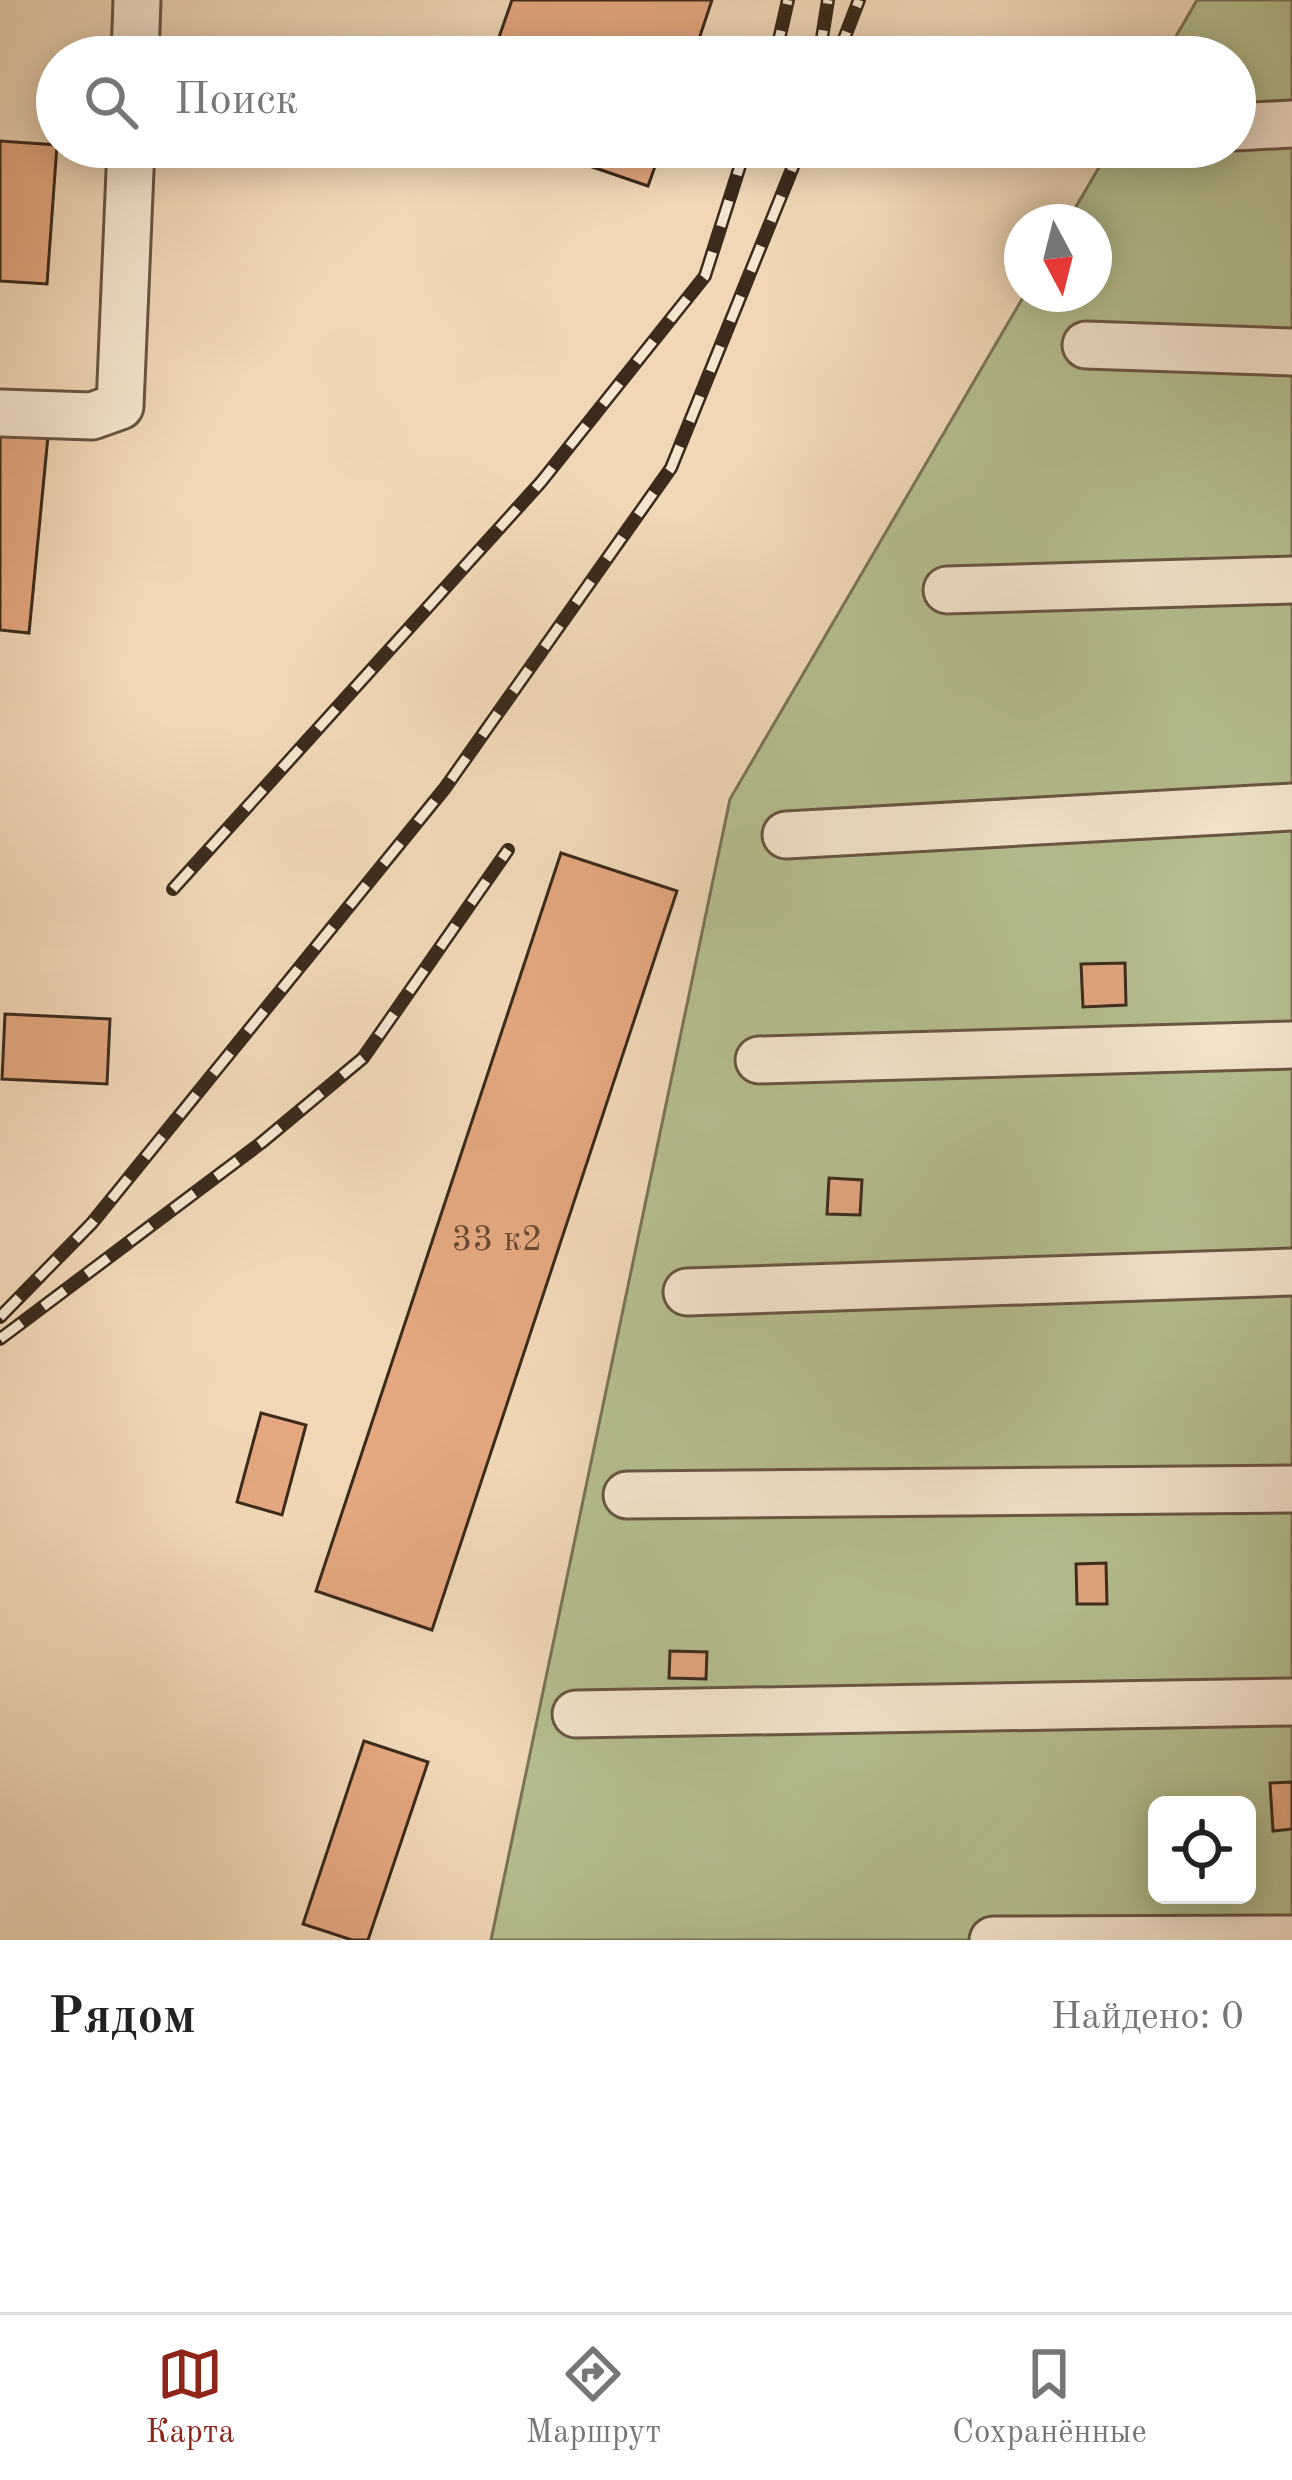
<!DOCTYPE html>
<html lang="ru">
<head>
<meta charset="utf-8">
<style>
	body { margin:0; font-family:"Old Standard TT",serif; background:#f2f2f2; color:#222 }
	.controls { position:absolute; right:36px; bottom:36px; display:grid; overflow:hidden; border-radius:18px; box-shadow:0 6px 30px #0003 }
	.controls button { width:108px; height:108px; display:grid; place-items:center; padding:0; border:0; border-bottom:3px solid #e0e0e0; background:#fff; color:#222; font:60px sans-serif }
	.compass { position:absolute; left:1004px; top:204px; width:108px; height:108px; border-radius:50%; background:#fff; box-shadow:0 6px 30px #0003; rotate:173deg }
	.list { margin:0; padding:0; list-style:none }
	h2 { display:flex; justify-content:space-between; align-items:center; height:156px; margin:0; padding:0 48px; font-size:51px }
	h2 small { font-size:39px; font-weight:400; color:#767676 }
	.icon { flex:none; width:66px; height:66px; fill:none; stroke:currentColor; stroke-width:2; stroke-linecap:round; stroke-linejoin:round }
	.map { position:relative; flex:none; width:1292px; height:1940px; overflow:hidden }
	.search { position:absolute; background:#fff; box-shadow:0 6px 30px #0003; left:36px; right:36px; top:36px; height:132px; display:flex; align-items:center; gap:30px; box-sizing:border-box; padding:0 42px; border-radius:66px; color:#767676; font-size:45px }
	.sheet { height:372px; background:#fff }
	nav { display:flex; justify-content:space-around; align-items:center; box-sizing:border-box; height:168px; border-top:3px solid #e0e0e0; background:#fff; font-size:33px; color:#767676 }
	nav a { display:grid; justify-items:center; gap:6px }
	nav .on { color:#8f2418 }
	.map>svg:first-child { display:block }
	.green { fill:#b6bf90; stroke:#797556; stroke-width:3; fill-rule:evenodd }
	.building { fill:#e4a780; stroke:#3c2b1c; stroke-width:3 }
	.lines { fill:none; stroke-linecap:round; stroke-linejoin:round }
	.minor-casing { stroke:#695643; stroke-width:51 }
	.minor { stroke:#f5e6d0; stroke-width:45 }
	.rail-casing { stroke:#3c2b1c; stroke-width:14 }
	.rail { stroke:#f5e6d0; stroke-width:9; stroke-dasharray:27; stroke-linecap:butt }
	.labels { text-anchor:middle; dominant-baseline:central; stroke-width:12; stroke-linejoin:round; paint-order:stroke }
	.number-label { font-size:36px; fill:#664a35 }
</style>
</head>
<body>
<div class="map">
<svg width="1292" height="1940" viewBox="0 0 1292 1940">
	<rect width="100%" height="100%" fill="#f0d8b7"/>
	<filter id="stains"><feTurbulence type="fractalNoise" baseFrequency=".00167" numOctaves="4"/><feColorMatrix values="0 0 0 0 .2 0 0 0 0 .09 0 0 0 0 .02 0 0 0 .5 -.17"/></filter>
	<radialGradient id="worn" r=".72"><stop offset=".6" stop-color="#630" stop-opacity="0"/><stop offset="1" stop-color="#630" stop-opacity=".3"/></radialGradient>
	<path class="green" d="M1197,0H1292V1940H491L730,799L1025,294H1094V222H1067L1111,147H1235V57H1164ZM1157,1805H1247V1895H1157Z"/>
	<path class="building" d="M512,0H712L693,57H492Z
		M0,141L57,145L47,284L0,281Z
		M534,147H662L648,186Z
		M0,431L48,436L29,633L0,630Z
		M561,853L677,891L432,1630L316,1591Z
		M1125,963L1126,1005L1083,1007L1081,964Z
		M5,1014L110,1019L107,1084L2,1079Z
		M829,1178L862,1180L860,1215L827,1214Z
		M261,1413L306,1425L282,1515L237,1502Z
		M1106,1563L1107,1604H1077L1076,1564Z
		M670,1651L707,1652L706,1679L669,1678Z
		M364,1741L428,1762L368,1940H352L303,1924Z
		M1292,1782V1829L1273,1831L1270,1783Z"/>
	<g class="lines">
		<defs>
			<path id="minor" d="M135,57L137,0
				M1235,127L1292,124
				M1086,345L1292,352
				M0,413L92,416L120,406L131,147
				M947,590L1292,580
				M786,835L1292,807
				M759,1060L1292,1045
				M687,1292L1292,1272
				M627,1495L1292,1489
				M576,1714L1292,1702
				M993,1940L1292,1939"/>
		</defs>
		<use href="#minor" class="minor-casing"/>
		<use href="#minor" class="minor"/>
		<defs>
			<path id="rail" d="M775,57L788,0
				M819,57L828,0
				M837,57L859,0
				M173,889L541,482L705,276L746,147
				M0,1317L92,1223L445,788L671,468L801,147
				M0,1339L261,1143L363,1058L508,850"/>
		</defs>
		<use href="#rail" class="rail-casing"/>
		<use href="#rail" class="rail"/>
	</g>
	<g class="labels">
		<g class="number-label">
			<text x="497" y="1241">33 к2</text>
		</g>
	</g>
	<rect width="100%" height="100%" filter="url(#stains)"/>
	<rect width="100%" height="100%" fill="url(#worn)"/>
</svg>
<div class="controls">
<button><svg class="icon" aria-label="locate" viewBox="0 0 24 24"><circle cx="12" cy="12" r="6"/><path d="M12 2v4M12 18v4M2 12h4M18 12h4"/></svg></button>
</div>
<svg class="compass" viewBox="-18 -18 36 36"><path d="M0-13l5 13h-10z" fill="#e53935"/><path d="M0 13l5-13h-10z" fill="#767676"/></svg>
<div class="search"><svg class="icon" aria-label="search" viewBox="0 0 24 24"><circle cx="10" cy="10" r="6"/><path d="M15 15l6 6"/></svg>Поиск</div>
</div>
<section class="sheet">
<h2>Рядом<small>Найдено: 0</small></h2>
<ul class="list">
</ul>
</section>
<nav>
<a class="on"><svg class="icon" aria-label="map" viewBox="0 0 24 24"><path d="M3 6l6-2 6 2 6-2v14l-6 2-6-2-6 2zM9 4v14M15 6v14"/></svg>Карта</a>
<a><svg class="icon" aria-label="directions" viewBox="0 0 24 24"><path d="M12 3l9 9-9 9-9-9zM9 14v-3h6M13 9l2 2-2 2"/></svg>Маршрут</a>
<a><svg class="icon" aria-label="saved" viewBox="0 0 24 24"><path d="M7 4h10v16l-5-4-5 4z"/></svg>Сохранённые</a>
</nav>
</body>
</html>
